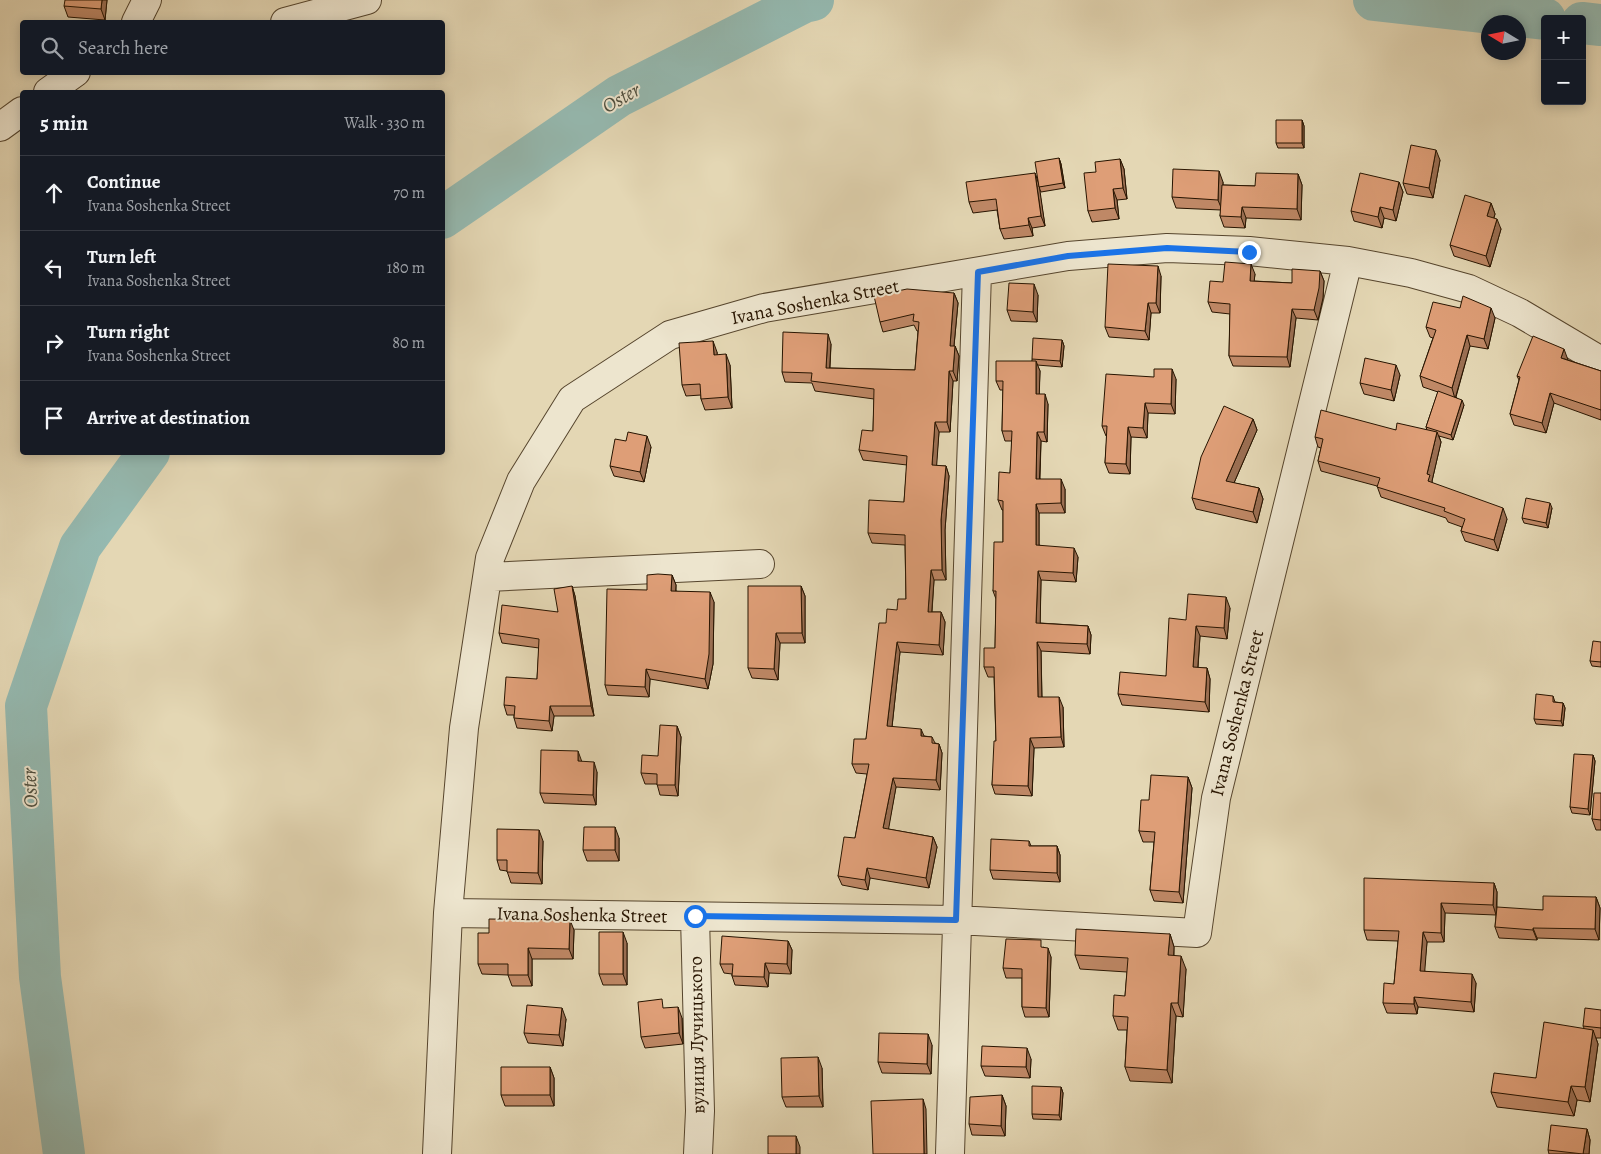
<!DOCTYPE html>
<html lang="en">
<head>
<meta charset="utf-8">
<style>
	body { margin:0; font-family:Alegreya,serif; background:#20242c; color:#f1f3f6 }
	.controls { position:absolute; right:15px; top:15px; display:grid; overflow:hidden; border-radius:5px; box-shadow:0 2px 12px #0003 }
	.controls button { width:45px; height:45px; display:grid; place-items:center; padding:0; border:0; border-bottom:1px solid #363941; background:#171b24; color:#f1f3f6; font:25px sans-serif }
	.compass { position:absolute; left:1481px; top:15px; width:45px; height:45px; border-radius:50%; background:#171b24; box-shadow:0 2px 12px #0003; rotate:280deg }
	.stop { position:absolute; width:15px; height:15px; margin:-11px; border:4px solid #1a73e8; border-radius:50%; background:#fff }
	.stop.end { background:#1a73e8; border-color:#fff; box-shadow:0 1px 5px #0008 }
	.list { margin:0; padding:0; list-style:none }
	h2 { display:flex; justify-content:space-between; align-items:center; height:65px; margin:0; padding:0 20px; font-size:21px }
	h2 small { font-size:16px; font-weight:400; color:#9ea1a6 }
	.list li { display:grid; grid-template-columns:32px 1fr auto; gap:15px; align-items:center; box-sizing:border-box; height:75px; padding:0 20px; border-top:1px solid #363941 }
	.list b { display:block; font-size:19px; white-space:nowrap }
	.list p { margin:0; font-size:16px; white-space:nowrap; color:#9ea1a6 }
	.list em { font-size:16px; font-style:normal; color:#9ea1a6 }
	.icon { flex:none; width:28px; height:28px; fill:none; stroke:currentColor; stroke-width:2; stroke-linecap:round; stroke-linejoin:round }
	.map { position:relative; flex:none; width:1601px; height:1154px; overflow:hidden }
	.search { position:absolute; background:#171b24; box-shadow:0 2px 12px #0003; left:20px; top:20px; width:425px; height:55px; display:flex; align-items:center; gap:12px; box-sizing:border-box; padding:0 18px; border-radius:5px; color:#9ea1a6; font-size:19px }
	.panel { position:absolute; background:#171b24; box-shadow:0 2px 12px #0003; left:20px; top:90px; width:425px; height:365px; border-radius:5px }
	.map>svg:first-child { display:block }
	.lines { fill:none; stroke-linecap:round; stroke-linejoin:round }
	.river { stroke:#95b9b0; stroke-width:42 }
	.minor-casing { stroke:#56452d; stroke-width:30 }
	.tertiary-casing { stroke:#56452d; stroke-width:30 }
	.minor { stroke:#ede5ce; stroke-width:28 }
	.tertiary { stroke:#ede5ce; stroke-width:28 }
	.wall { fill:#bf8866; stroke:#271400 }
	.shaded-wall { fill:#9b6f53; stroke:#271400 }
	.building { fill:#de9e77; stroke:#271400 }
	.route { stroke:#1a73e8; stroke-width:6 }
	.labels { text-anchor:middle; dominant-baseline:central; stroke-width:4; stroke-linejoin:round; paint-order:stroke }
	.street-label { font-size:19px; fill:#271400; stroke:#ede5ce }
	.water-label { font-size:20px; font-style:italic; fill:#4e4e3e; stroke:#ede5ce }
</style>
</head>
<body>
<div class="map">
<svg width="1601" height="1154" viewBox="0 0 1601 1154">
	<rect width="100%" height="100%" fill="#e4d7b4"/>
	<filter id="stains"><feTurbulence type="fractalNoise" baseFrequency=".004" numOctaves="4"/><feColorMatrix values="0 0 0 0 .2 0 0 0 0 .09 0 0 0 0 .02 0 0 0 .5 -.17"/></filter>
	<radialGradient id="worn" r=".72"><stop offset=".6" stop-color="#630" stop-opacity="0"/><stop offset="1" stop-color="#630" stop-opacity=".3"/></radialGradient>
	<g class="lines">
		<path class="river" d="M1374,0L1545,19
			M1582,23L1601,25
			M442,218L619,96L804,2L813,0
			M64,1154L40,977L26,706L80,547L149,452"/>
		<defs>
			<path id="minor" d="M285,22L367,0
				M488,577L760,564
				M448,913L956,920L1197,933L1216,798L1348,261
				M695,917L700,1111L698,1154
				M437,1154L448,913L464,728L490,558L521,481L572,399L670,335L764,308L1068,256L1167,248L1249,251L1348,261L1411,273L1469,289L1520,313L1601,361
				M950,1154L977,272"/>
			<path id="tertiary" d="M136,22L147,0
				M48,92L76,72
				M0,127L22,111"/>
		</defs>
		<use href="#minor" class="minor-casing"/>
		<use href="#tertiary" class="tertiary-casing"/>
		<use href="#minor" class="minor"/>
		<use href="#tertiary" class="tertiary"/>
	</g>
	<path class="wall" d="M107,0L105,20L68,17L64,6Z
		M1302,120L1304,126V148H1278L1276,143Z
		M1059,158L1061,164L1065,188L1041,192L1039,188L1045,226L1032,228L1033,236L1004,239L1000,229L997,210L973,213L969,202L1035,173L1038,182Z
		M1120,159L1124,169L1127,199L1117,200L1119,219L1092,222L1088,211L1096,172Z
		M1440,160L1433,198L1407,194L1403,183Z
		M1298,174L1302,185L1301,220L1246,218L1245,228L1224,227L1220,216L1221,210L1176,208L1172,197L1223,182V185L1255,186Z
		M1399,182L1403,192L1396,221L1384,218L1382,228L1354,221L1351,211Z
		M1491,203L1495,214L1494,218L1501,229L1490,267L1454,256L1450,245Z
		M1320,271L1324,281L1323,298L1318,320L1296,318L1290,367L1233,366L1229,356L1230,314L1212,312L1208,302L1223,282L1255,274L1254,281L1292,283Z
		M1161,276L1160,313H1151L1149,340L1109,337L1105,327Z
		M954,293L958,303L954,346H955L959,356L957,381H953L950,432H939L936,466H946L949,476L945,530L946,580H934L932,612H941L945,622L943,655L900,652L892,727L924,736L932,737L935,743L939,744L942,753L940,790L896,787L888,829L933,837L937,847L929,888L870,878L868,890L842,885L838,876L855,838L867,774L856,773L852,764L866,739L886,623L897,610L906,599L905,545L872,543L868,533L904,502L907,465L863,460L859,450L873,431L874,399L815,391L812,383L785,382L782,372L831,344L830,368L915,370L918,331H917L914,325L883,332L880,322Z
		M1038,295L1037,322L1011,321L1007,310Z
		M1495,318L1488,349L1470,346L1456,397L1464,405L1453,440L1439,436L1441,442L1432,481V483L1507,519L1498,551L1465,541L1461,531L1462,527L1448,522L1446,518L1381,497L1377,486L1321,471L1318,461L1321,448L1318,447L1315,437L1396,430H1427L1426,427L1438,392L1423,387L1420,376L1433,338L1430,337L1426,327Z
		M1062,340L1064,346L1062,367L1037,365L1040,371L1039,394L1048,404L1047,442L1041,441L1040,479L1065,489V513H1039V545L1078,557L1076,582L1041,580L1040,623L1088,626L1091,635L1090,654L1041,651L1042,697L1063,707L1064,747L1034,748L1032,796L995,794L992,785L996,741L994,677H988L984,667L995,648L996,599L993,591L1003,542V510H1002L998,500L1010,473L1012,441H1005L1002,431L1003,390H1000L996,381L1032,361V359Z
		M717,352V355L730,365L732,408L705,410L701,399V395L686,396L682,385Z
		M1568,360L1601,371V420L1554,403L1546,433L1514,425L1510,414L1519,380L1517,376Z
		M1400,375L1394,401L1364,394L1360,383Z
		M1176,379L1175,414L1148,413L1147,438L1131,437L1130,474L1109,473L1105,463L1107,436H1106L1102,426Z
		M1253,419L1257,430L1234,483L1259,488L1263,499L1257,523L1196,509L1192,498Z
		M651,447L644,482L614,476L610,466Z
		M1552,508L1548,528L1524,523L1522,518Z
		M672,575L676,585V591L714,602L713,664L708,689L650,679L649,697L608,695L605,685L647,590Z
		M572,586L575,596L594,716H554L552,731L517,728L514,718V715H507L504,705L537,679L539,648L502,643L499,633L558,612Z
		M801,586L805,596V643H780L778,680L752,678L748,668Z
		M1230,608L1227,639L1200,636L1198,668H1207L1210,679L1209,712L1122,705L1118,694L1166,676L1186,620Z
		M1601,642V667L1592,666L1590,661Z
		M1553,696L1555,702L1563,703L1565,708L1563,726L1536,724L1534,719Z
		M677,726L681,737L678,796L660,795L657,784H645L641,773L658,756Z
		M1593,755L1595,761L1590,815L1572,813L1570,807Z
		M581,761L597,772L596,805L544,803L540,793Z
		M1188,777L1192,788L1183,903L1154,901L1150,890L1154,842H1143L1139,831L1149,800Z
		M1601,793V830H1596L1592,819Z
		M619,838V861H587L583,850Z
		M543,841L542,884L511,883L507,871L500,870L497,860Z
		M1029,841L1031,846H1057L1060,855V882L993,879L990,870Z
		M1494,883L1497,892V911L1543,910L1596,897L1600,908L1599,940L1537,938V940L1499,938L1495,927L1496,915L1445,913L1444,942H1427L1424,971L1476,983L1474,1012L1418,1007L1417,1014L1387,1013L1383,1003L1394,984L1398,941L1367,940L1364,930Z
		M574,930L573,959H532V986H512L508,975L482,974L478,964Z
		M1170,934L1174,947V955L1186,969L1183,1017L1176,1016L1172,1083L1130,1081L1125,1067L1127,1030H1118L1113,1016L1125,996L1127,972L1080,969L1075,955Z
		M788,941L792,950L791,974L769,973L768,987L735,985L732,976V974L724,973L720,964Z
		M627,943V985H603L599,974Z
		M1044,947L1051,957L1049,1017H1025L1022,1007V978H1006L1003,968Z
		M1601,1010V1038H1596L1598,1044L1590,1102L1577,1100L1574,1116L1497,1107L1491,1092L1536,1078L1584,1028L1583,1026Z
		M682,1018L683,1044L645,1048L641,1037Z
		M566,1019L563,1046L528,1043L524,1033Z
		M932,1045L931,1074L882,1073L878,1062Z
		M1031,1059L1030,1078L985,1076L981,1066Z
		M550,1067L554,1078V1106H505L501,1095Z
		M822,1068L823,1107H786L782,1097Z
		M1061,1087L1063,1093L1061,1120L1033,1119L1032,1114Z
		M1002,1095L1006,1106L1005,1136L972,1135L969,1124Z
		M1587,1129L1590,1140L1589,1154H1549L1548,1150Z"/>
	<path class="shaded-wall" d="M102,0H107L105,20L101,9Z
		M1302,120L1304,126V148L1302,143Z
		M1436,150L1440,160L1433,198L1429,188Z
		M1059,158L1061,164L1065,188L1063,183Z
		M1120,159L1124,169L1127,199L1123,188Z
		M1219,171L1223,182L1222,210L1218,200Z
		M1035,173L1039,184L1045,226L1041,216Z
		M1298,174L1302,185L1301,220L1297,209Z
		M1399,182L1403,192L1396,221L1393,210Z
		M1113,189L1117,200L1119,219L1115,208Z
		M1491,203L1495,214L1491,226L1487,216Z
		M1242,207L1246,218L1245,228L1241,217Z
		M1380,207L1384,218L1382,228L1378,217Z
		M1028,218L1032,228L1033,236L1029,225Z
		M1497,219L1501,229L1490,267L1486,256Z
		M1251,264L1255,274L1253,291L1250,281Z
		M1158,266L1161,276L1160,313L1156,303Z
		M1320,271L1324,281L1323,298L1318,320L1314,310Z
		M1034,284L1038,295L1037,322L1033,312Z
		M954,293L958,303L953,356L950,346Z
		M1148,303L1151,313L1149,340L1145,331Z
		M1491,308L1495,318L1488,349L1484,339Z
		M1292,309L1296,318L1290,367L1287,357Z
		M828,334L831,344L829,378L826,368Z
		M1467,335L1470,346L1455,399L1452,388Z
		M1062,340L1064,346L1062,367L1060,361Z
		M713,341L717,352L718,366L714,355Z
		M955,346L959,356L957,381L953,371Z
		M1564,349L1568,360L1561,358Z
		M726,354L730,365L732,408L728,397Z
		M1036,361L1040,371L1039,404L1036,394Z
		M1396,365L1400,375L1394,401L1391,390Z
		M1172,369L1176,379L1175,414L1171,404Z
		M949,371L953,381L950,432L947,422Z
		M1550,393L1554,403L1546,433L1542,423Z
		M1045,394L1048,404L1047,442L1044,432Z
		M1462,400L1464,405L1453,440L1451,435Z
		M1145,403L1148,413L1147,438L1143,428Z
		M1253,419L1257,430L1230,492L1226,481Z
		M935,422L939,432L936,475L932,465Z
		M1128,427L1131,437L1130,474L1126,464Z
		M1037,432L1041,441L1039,489L1036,479Z
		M1437,432L1441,442L1432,481L1433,486L1428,481L1427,474Z
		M647,436L651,447L644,482L640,472Z
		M946,466L949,476L945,530L946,580L942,570L941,520Z
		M1061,479L1065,489V513L1061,503Z
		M1259,488L1263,499L1257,523L1253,512Z
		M1550,503L1552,508L1548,528L1546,523Z
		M1036,504L1039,513V555L1036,545Z
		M1503,508L1507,519L1498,551L1494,540Z
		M1074,548L1078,557L1076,582L1073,573Z
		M931,570L934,580L931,622L928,612Z
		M1038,571L1041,580L1040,633L1036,623Z
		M672,575L676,585L675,601L671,591Z
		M572,586L575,596L594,716L591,706Z
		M801,586L805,596V643L802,633Z
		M710,592L714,602L713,664L708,689L705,679Z
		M1226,597L1230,608L1227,639L1224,628Z
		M941,612L945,622L943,655L939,645Z
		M1088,626L1091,635L1090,654L1087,644Z
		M1196,626L1200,636L1197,678L1193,667Z
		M776,633L780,643L778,680L774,669Z
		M897,642L900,652L891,736L887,726Z
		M1037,642L1041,651L1042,707L1038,697Z
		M1207,668L1210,679L1209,712L1205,702Z
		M646,669L650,679L649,697L645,687Z
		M1059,697L1063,707L1064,747L1061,737Z
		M1563,703L1565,708L1563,726L1561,721Z
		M550,706L554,716L552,731L549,721Z
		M677,726L681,737L678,796L675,785Z
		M921,729L925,738L921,736Z
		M1030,738L1034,748L1032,796L1028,786Z
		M939,744L942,753L940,790L936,780Z
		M578,751L582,762L578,761Z
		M1593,755L1595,761L1590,815L1588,809Z
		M594,762L597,772L596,805L593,795Z
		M1188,777L1192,788L1183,903L1179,892Z
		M893,778L896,787L887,838L883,828Z
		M615,827L619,838V861L615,850Z
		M539,830L543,841L542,884L538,873Z
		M933,837L937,847L929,888L926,878Z
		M1057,846L1060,855V882L1057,873Z
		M867,868L870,878L868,890L865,880Z
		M1494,883L1497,892L1496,915L1493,905Z
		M1596,897L1600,908L1599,940L1595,929Z
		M1441,903L1445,913L1444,942L1441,933Z
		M570,920L574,930L573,959L569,949Z
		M1533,928L1537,938V940L1533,930Z
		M623,932L627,943V985L623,974Z
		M1423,932L1427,942L1424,981L1420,971Z
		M1170,934L1174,947L1173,968L1168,955Z
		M788,941L792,950L791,974L787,964Z
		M528,948L532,959V986L528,975Z
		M1048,948L1051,957L1049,1017L1046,1008Z
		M1181,956L1186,969L1183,1017L1178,1003Z
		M765,963L769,973L768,987L764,977Z
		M1472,974L1476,983L1474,1012L1471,1002Z
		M1414,997L1418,1007L1417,1014L1414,1004Z
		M1171,1003L1176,1016L1172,1083L1167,1070Z
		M678,1007L682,1018L683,1044L679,1033Z
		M562,1008L566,1019L563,1046L559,1035Z
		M1593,1030L1598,1044L1590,1102L1585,1087Z
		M928,1034L932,1045L931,1074L927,1064Z
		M1027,1048L1031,1059L1030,1078L1026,1067Z
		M818,1057L822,1068L823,1107L819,1096Z
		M550,1067L554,1078V1106L550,1095Z
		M1571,1086L1577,1100L1574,1116L1568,1102Z
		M1061,1087L1063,1093L1061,1120L1059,1115Z
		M1002,1095L1006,1106L1005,1136L1001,1126Z
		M923,1099L926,1109L927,1154H924Z
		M1587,1129L1590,1140L1589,1154H1583Z
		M796,1136L800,1147V1154H796Z"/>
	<path class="building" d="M65,0H102L101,9L64,6Z
		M1276,120H1302V143H1276Z
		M1411,145L1436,150L1429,188L1403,183Z
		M1059,158L1063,183L1039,187L1035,162Z
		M1120,159L1123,188L1113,189L1115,208L1088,211L1084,173L1096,172L1095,162Z
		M1173,169L1219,171L1218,200L1172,197Z
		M1035,173L1041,216L1028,218L1029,225L1000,229L996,199L969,202L966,182Z
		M1256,173L1298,174L1297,209L1242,207L1241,217L1220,216L1222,185L1255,186Z
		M1360,173L1399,182L1393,210L1380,207L1378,217L1351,211Z
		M1465,195L1491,203L1487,216L1497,219L1486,256L1450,245Z
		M1225,262L1251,264L1250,281L1292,283V269L1320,271L1319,288L1314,310L1292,309L1287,357L1229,356L1230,304L1208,302L1210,281L1223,282Z
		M1108,264L1158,266L1156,303H1148L1145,331L1105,327Z
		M1009,283L1034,284L1033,312L1007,310Z
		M907,289L954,293L950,346H955L953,371H949L947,422H935L932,465L946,466L941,520L942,570H931L928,612H941L939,645L897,642L887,726L921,729V736L932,737V743L939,744L936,780L893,778L883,828L933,837L926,878L867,868L865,880L838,876L844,837L855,838L869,764H852L854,739H866L879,623H886L887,609L897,610L898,599H906L905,535L868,533L869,500L904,502L907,456L859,450L862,430L873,431L874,389L811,381L812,373L782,372L783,332L828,334L826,368L915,370L919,322L913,321L914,314L880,322L874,296Z
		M1463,296L1491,308L1484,339L1467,335L1452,388L1420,376L1436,330L1426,327L1433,302L1460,308Z
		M1533,336L1564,349L1561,358L1601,371V410L1550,393L1542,423L1510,414L1520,377L1517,376Z
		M1033,338L1062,340L1060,361L1032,359Z
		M713,341L714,355L726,354L728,397L701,399L700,384L682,385L679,343Z
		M1365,358L1396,365L1391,390L1360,383Z
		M996,361H1036V394H1045L1044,432H1037L1036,479H1061V503L1036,504V545L1074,548L1073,573L1038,571L1036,623L1088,626L1087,644L1037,642L1038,697H1059L1061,737L1030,738L1028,786L992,785L994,741H996L994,667H984V648H995L996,591H993L994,542H1003V501L998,500L999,472L1010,473L1012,431H1002L1003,381H996Z
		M1154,369H1172L1171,404L1145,403L1143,428L1128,427L1126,464L1105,463L1107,426H1102L1106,374L1154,377Z
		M1438,391L1462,400L1451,435L1426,427Z
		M1224,406L1253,419L1226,481L1259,488L1253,512L1192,498L1201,457Z
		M1321,410L1396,430L1397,423L1437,432L1427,474L1430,475L1428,481L1503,508L1494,540L1461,531L1465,519L1444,511L1445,508L1377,487L1380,478L1318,461L1323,439L1315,437Z
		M628,432L647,436L640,472L610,466L615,439L626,441Z
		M1526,498L1550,503L1546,523L1522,518Z
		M658,574L672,575L671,591L710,592L709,654L705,679L646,669L645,687L605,685L607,589L647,590V575Z
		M572,586L591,706H550L549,721L514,718L515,706L504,705L506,677L537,679L539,639L499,633L502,605L558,612L554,589Z
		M748,586H801L802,633H776L774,669L748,668Z
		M1188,594L1226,597L1224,628L1196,626L1193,667L1207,668L1205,702L1118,694L1120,672L1166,676L1169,618L1186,620Z
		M1593,641L1601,642V662L1590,661Z
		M1536,694L1553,696V702L1563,703L1561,721L1534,719Z
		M660,725L677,726L675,785H657V774L641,773L642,755L658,756Z
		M541,750L578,751V761L594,762L593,795L540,793Z
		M1574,754L1593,755L1588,809L1570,807Z
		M1151,775L1188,777L1179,892L1150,890L1155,832L1139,831L1141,800H1149Z
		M1594,793H1601V820L1592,819Z
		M584,827H615V850H583Z
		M497,829L539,830L538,873L507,872V860H497Z
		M991,839L1029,841V846H1057V873L990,870Z
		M1364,878L1494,883L1493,905L1441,903V933L1423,932L1420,971L1472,974L1471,1002L1414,997V1004L1383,1003L1384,983L1394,984L1399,931L1364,930Z
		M1543,896L1596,897L1595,929L1533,928V930L1495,927L1497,907L1543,910Z
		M489,919L570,920L569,949L528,948V975H508V964H478V933H489Z
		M1076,929L1170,934L1168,955L1181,956L1178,1003H1171L1167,1070L1125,1067L1128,1017L1113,1016L1114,995L1125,996L1128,958L1075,955Z
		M599,932H623V974H599Z
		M722,936L788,941L787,964L765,963L764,977L732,976L733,964H720Z
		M1006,939L1041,940V947L1048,948L1046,1008L1022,1007V969L1003,968Z
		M662,999L663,1008L678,1007L679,1033L641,1037L638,1002Z
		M527,1005L562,1008L559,1035L524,1033Z
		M1585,1008L1601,1010V1028L1583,1026Z
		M1544,1022L1593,1030L1585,1087L1571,1086L1568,1102L1491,1092L1494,1073L1536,1078Z
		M879,1033L928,1034L927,1064L878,1062Z
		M982,1046L1027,1048L1026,1067L981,1066Z
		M818,1057L819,1096L782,1097L781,1058Z
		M501,1067H550V1095H501Z
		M1032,1086L1061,1087L1059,1115L1032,1114Z
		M1002,1095L1001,1126L969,1124L970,1097Z
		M923,1099L924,1154H873L871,1101Z
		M1551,1125L1587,1129L1583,1154L1548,1150Z
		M768,1136H796V1154H768Z"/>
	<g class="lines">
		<path class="route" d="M695,916L956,920L978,272L1068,256L1167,248L1249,252"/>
	</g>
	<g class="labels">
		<g class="street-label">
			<text transform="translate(815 302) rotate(-11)">Ivana Soshenka Street</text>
			<text transform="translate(1237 713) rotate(-76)">Ivana Soshenka Street</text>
			<text transform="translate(582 915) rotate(1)">Ivana Soshenka Street</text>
			<text transform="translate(697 1035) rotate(-91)">вулиця Лучицького</text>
		</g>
		<g class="water-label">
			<text transform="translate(621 98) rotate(-30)">Oster</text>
			<text transform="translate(30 788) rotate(-93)">Oster</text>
		</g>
	</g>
	<rect width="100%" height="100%" filter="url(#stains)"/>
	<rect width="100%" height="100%" fill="url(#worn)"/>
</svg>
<div class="controls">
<button>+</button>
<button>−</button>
</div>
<svg class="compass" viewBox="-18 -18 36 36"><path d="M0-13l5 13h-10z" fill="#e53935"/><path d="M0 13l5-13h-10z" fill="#9ea1a6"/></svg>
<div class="stop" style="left:695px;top:916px"></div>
<div class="stop end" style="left:1249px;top:252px"></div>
<div class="search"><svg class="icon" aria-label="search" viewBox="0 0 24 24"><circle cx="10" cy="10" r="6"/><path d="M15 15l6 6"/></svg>Search here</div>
<section class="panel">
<h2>5 min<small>Walk · 330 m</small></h2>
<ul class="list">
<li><svg class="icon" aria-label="ahead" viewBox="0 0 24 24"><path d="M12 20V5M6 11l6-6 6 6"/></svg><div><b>Continue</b><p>Ivana Soshenka Street</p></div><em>70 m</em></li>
<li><svg class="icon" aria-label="left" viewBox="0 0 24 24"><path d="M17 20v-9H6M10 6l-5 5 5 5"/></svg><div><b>Turn left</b><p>Ivana Soshenka Street</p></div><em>180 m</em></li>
<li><svg class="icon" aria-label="right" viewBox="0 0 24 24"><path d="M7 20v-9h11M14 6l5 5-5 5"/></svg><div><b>Turn right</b><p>Ivana Soshenka Street</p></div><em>80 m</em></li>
<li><svg class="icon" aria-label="arrive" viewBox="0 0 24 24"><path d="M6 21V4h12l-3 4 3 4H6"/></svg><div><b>Arrive at destination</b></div></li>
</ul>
</section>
</div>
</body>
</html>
